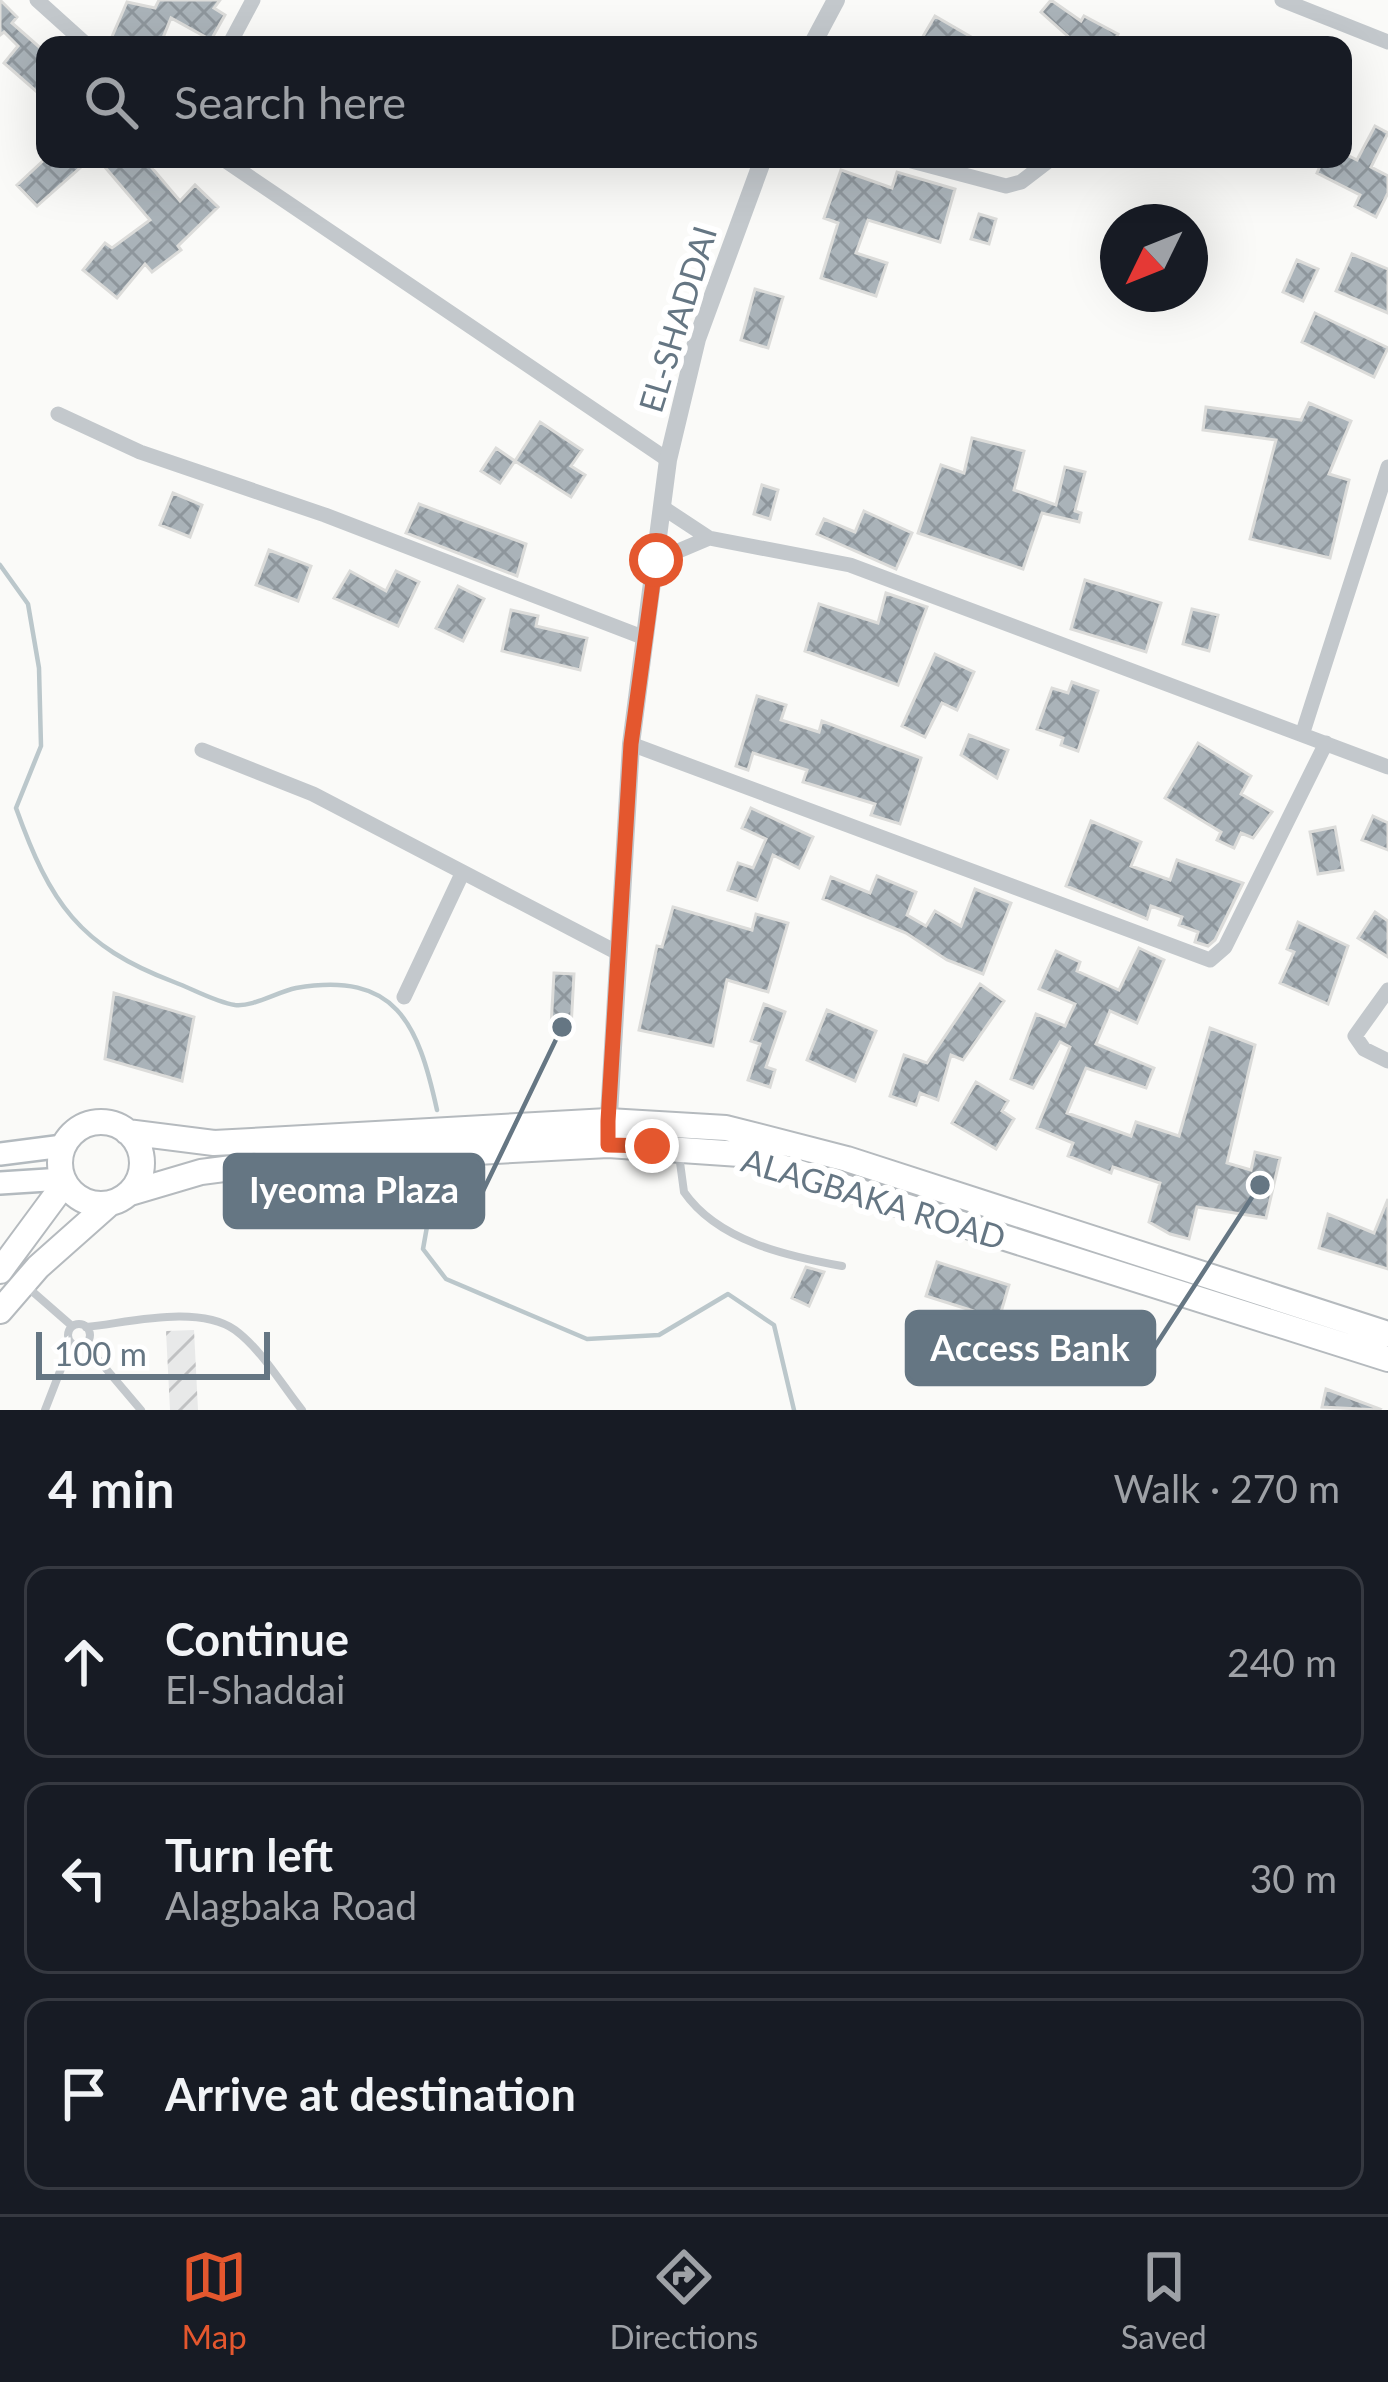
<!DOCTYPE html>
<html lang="en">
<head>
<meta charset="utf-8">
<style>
	body { margin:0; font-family:Lato,sans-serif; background:#242831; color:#f1f3f6 }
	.compass { position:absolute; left:1100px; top:204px; width:108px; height:108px; border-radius:50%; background:#171b24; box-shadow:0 12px 48px #0002; rotate:227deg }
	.scale { position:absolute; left:36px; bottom:30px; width:234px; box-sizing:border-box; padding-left:12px; border:6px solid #657683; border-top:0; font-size:33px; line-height:42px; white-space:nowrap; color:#657683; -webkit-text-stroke:9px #fff; paint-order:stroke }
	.stop { position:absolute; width:36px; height:36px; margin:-27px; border:9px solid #e4572e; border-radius:50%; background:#fff }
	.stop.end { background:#e4572e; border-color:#fff; box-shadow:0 3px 12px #0008 }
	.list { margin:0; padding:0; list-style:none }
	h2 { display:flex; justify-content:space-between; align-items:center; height:156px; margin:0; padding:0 48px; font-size:51px }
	h2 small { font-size:39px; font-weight:400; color:#9ea1a6 }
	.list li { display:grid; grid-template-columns:78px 1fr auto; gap:36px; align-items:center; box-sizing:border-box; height:192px; margin:0 24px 24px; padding:0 24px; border:3px solid #363941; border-radius:24px }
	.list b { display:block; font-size:45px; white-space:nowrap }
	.list p { margin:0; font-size:39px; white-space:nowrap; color:#9ea1a6 }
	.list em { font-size:39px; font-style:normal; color:#9ea1a6 }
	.icon { flex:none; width:66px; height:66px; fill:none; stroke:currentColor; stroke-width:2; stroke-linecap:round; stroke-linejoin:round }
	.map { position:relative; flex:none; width:1388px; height:1410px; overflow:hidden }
	.search { position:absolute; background:#171b24; box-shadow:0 12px 48px #0002; left:36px; right:36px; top:36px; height:132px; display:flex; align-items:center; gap:30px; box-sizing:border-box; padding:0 42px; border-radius:24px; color:#9ea1a6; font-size:45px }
	.sheet { height:804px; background:#171b24 }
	nav { display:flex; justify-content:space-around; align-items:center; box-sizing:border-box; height:168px; border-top:3px solid #363941; background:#171b24; font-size:33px; color:#9ea1a6 }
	nav a { display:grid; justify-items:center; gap:6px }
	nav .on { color:#e4572e }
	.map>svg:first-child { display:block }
	.industrial { fill:url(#industrial-furrows) }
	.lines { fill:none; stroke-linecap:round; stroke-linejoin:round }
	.stream { stroke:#bbc7cb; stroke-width:4.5 }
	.building { fill:url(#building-cross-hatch); stroke:#dcdcda; stroke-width:3 }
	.secondary-casing { stroke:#b3babf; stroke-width:26 }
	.primary-casing { stroke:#b5babe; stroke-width:28 }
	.service { stroke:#c3c8cc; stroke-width:8 }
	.minor { stroke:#c3c8cc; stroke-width:15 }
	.tertiary { stroke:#c3c8cc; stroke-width:18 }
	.secondary { stroke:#fff; stroke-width:21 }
	.primary { stroke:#fff; stroke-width:24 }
	.route { stroke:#e4572e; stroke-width:15 }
	.labels { text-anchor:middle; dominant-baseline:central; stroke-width:12; stroke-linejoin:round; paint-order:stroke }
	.street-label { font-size:33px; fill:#657683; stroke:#fff }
	.leader { fill:none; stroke:#657683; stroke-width:4.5 }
	.callout-dot { fill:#657683; stroke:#fff; stroke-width:4.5 }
	.callout { fill:#657683; stroke:#657683; stroke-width:4.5 }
	.callout-label { font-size:36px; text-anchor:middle; font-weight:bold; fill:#fff }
</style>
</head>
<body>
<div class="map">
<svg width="1388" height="1410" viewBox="0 0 1388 1410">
	<defs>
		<pattern id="industrial-furrows" width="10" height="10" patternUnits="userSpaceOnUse" patternTransform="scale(3)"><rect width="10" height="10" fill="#e8e9e9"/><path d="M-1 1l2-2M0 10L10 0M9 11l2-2" fill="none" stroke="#c0c1c2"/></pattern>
		<pattern id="building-cross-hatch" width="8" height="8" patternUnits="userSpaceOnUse" patternTransform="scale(3)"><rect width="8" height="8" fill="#aab3b9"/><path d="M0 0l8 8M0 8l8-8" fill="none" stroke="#8e969c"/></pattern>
	</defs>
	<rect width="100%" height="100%" fill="#fafaf8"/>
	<path class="industrial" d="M194,1330L198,1410H170L166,1331Z"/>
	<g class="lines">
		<path class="stream" d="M0,565L28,604L39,668L41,746L16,808C50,903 79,946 174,982C193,989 215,1002 235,1005C253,1007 277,992 296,988C396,971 418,1023 437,1110
			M438,1165L423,1249L446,1279L587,1339L659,1335L728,1294L774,1325L794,1410"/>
	</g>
	<path class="building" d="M0,0L17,17L12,23L45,52V99L4,63L18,46L4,32L0,35Z
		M159,0H220L214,8L225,15L211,40L171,18L160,45L111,39L127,2L155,8Z
		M1051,0L1081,21L1084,16L1118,34L1112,45H1068L1071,39L1041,12Z
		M935,16L985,45H918Z
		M1375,126L1388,133L1371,167L1388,176V193L1376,217L1355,206L1360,195L1317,173L1323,159H1343V153L1357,160Z
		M45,159H90L37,206L17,185Z
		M98,159H163L152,168L180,201L195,185L218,207L178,246L181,250L152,272L145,264L117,298L83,270L105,243L112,248L150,220Z
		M841,170L892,188L897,172L955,189L940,242L868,220L856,253L887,263L876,296L821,278L838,223L824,218Z
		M979,214L996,219L989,244L971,239Z
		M1352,254L1388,269V313L1336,291Z
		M1297,260L1318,269L1303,301L1283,292Z
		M755,289L783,297L768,348L741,340Z
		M1315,313L1388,348L1374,377L1302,342Z
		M1309,403L1351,421L1329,474L1349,480L1330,558L1250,539L1276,440L1203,430L1206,407L1301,420Z
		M540,422L582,450L571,466L585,475L571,497L515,461Z
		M972,438L1024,451L1014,490L1056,505L1065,467L1085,472L1075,511L1081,513L1079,522L1042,513L1023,569L918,533L941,465L964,473Z
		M496,448L515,461L500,483L481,471Z
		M762,485L778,490L770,519L754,514Z
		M173,493L202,505L190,537L160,525Z
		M419,504L526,544L517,576L406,533Z
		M864,511L912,533L896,569L817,534L824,519L855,532Z
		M269,550L311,566L298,601L256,585Z
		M350,571L386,591L396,571L419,582L398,626L334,598Z
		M1085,580L1161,603L1146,652L1071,629Z
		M458,586L484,599L463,641L436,628Z
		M886,593L927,607L898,685L805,651L819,604L878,623Z
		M1192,609L1218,615L1209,651L1183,644Z
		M511,610L538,616L536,626L587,638L580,670L502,651Z
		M935,654L974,672L957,710L942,703L925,737L902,726Z
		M1072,682L1098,691L1078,751L1061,745L1063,738L1037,729L1052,688L1068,693Z
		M757,696L786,705L781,720L819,732L822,721L921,758L900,824L871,815L875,804L803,782L807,770L753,753L748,770L736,766Z
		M969,735L1008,750L997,778L961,755Z
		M1198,743L1251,776L1241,794L1272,812L1253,838L1241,833L1234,848L1217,840L1221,832L1165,798Z
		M751,808L813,837L799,868L773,855L757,900L728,890L738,863L753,868L766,839L742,828Z
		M1373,816L1388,823V850L1362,840Z
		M1091,821L1141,842L1131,866L1170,880L1177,860L1243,883L1215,940L1208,946L1195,942L1198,932L1179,925L1182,917L1151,906L1147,919L1066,886Z
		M1335,827L1343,870L1318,874L1310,832Z
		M877,876L916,892L907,915L926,926L935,911L961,926L975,889L1011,903L983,974L947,960L906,933L823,899L831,877L870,893Z
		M673,907L752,930L756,914L788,923L768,992L727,980L713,1046L639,1030L657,946L662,947Z
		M1375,912L1388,921V957L1358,938Z
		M1298,922L1348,946L1328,1004L1280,983L1294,952L1287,949Z
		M1139,948L1164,960L1137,1023L1110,1011L1096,1044L1154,1068L1146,1088L1086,1068L1067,1113L1131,1136L1136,1122L1179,1136L1210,1028L1255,1045L1227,1163L1251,1170L1255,1152L1280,1158L1266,1218L1197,1207L1189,1239L1170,1234L1149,1222L1160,1183L1113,1167L1111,1173L1068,1156L1073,1143L1037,1128L1070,1047L1060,1042L1033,1088L1011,1079L1036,1014L1065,1026L1075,1004L1039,989L1056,951L1080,962L1077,971L1119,990Z
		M554,973L574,974L571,1028L551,1027Z
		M980,984L1004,1001L963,1060L951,1055L938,1100L920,1093L916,1105L890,1096L904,1055L927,1063Z
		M114,993L194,1017L182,1081L105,1059Z
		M764,1004L785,1012L766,1067L775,1070L770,1087L748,1080L760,1044L751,1041Z
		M827,1010L876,1031L855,1081L807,1060Z
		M976,1082L1008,1101L1002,1111L1014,1119L996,1149L952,1123Z
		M1388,1199V1269L1319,1248L1328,1214L1374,1233Z
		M937,1262L1009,1285L999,1319L926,1296Z
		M806,1267L824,1272L809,1306L792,1298Z
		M1326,1389L1380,1409L1379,1410L1322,1407Z"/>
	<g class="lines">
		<defs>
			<path id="secondary" d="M0,1154L63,1146
				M0,1183L63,1179"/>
			<path id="primary" d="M60 1163a41 41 0 1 1 82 0a41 41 0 1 1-82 0Z
				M127,1132L214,1143L608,1121L726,1128L847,1159L1388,1334
				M130,1193L201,1172L271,1163L608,1145L740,1154L1388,1359
				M0,1271L65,1183
				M0,1311L38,1267L109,1204"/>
		</defs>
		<use href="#secondary" class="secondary-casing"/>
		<use href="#primary" class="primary-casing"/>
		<path class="service" d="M679,1155L684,1192C718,1241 787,1256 842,1266
			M25,1285L72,1326
			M68 1335a11 11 0 1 1 22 0a11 11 0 1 1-22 0Z
			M86,1327C127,1323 198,1304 235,1330C261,1349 282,1385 302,1410
			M85,1344L141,1410
			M45,1410L71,1343"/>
		<path class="minor" d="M37,0L87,45
			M1282,0L1388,42
			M229,45L253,0
			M223,159L668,460
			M904,159L1006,186L1021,182L1051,159
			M58,414L140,452L325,515L645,638
			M662,507L709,538L850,565L1388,767
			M657,560L709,538
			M1303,732L1388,467
			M631,744L1210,960L1225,947L1326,743
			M202,750L313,794L618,953
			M1388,990L1355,1036L1364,1049L1388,1061
			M404,997L461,876"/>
		<path class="tertiary" d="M812,45L836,0
			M608,1132L631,744L668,460L697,339L763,159"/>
		<use href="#secondary" class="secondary"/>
		<use href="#primary" class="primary"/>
	</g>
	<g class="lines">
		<path class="route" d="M652,1146L608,1145V1121L631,744L656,560"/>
	</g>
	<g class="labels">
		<g class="street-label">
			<text transform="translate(677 319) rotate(-73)">EL-SHADDAI</text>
			<text transform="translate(874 1198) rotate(17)">ALAGBAKA ROAD</text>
		</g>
	</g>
	<path class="leader" d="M562 1027L483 1191M1260 1185L1154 1348"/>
	<g class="callout-dot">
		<circle cx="562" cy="1027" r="12"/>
		<circle cx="1260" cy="1185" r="12"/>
	</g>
	<g class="callout">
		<rect x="225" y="1155" width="258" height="72" rx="12"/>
		<rect x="907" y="1312" width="247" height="72" rx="12"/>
	</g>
	<g class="callout-label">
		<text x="354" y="1203">Iyeoma Plaza</text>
		<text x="1030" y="1361">Access Bank</text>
	</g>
</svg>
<svg class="compass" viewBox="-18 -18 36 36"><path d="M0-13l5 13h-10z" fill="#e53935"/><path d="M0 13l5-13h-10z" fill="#9ea1a6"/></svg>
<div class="scale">100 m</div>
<div class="stop" style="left:656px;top:560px"></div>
<div class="stop end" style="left:652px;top:1146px"></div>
<div class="search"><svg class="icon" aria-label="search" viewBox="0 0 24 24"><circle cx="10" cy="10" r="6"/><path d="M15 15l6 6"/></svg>Search here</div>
</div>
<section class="sheet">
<h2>4 min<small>Walk · 270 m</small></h2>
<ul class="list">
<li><svg class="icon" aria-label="ahead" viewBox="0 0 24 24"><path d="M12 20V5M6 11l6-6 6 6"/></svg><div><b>Continue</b><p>El-Shaddai</p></div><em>240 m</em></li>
<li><svg class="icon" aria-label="left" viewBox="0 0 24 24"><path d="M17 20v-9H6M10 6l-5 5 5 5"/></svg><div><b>Turn left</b><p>Alagbaka Road</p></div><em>30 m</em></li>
<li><svg class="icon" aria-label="arrive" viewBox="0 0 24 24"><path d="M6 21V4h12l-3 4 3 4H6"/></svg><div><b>Arrive at destination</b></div></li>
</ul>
</section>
<nav>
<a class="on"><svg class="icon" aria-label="map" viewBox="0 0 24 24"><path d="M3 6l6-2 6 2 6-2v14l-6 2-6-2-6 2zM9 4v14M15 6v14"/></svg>Map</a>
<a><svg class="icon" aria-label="directions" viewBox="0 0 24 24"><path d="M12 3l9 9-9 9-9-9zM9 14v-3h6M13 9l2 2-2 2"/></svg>Directions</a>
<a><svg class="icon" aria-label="saved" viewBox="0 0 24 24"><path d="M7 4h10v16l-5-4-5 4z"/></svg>Saved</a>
</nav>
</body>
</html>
